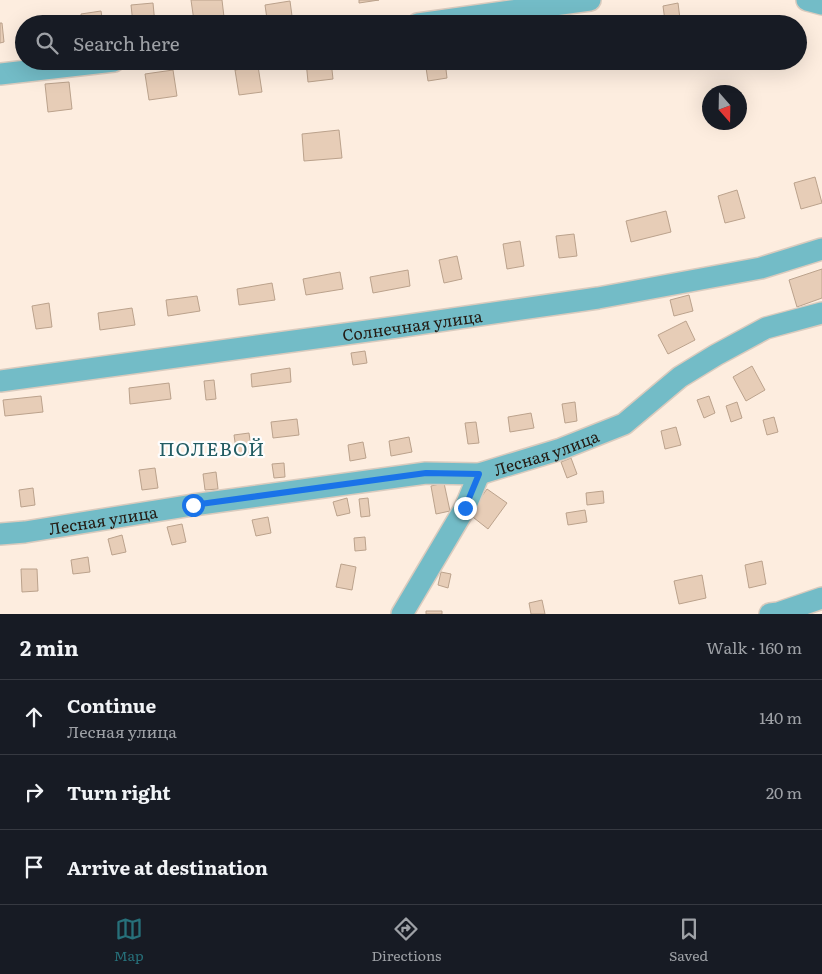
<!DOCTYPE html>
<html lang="en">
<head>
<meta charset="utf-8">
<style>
	body { margin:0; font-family:Literata,serif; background:#242831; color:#f1f3f6 }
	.compass { position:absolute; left:702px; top:85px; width:45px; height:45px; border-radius:50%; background:#171b24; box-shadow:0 5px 20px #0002; rotate:160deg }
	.stop { position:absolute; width:15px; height:15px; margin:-11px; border:4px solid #1a73e8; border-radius:50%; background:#fff }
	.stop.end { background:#1a73e8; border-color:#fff; box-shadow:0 1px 5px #0008 }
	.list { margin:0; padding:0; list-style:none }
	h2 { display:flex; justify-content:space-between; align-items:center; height:65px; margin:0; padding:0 20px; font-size:21px }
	h2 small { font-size:16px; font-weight:400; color:#9ea1a6 }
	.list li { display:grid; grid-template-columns:32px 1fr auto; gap:15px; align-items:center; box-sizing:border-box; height:75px; padding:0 20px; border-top:1px solid #363941 }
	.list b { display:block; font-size:19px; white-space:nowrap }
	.list p { margin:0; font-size:16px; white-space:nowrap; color:#9ea1a6 }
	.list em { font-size:16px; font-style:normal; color:#9ea1a6 }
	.icon { flex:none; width:28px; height:28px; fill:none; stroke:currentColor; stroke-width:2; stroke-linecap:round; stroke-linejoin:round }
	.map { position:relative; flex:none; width:822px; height:614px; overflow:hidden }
	.search { position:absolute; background:#171b24; box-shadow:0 5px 20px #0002; left:15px; right:15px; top:15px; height:55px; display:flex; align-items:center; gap:12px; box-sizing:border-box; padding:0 18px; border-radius:28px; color:#9ea1a6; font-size:19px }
	.sheet { height:290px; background:#171b24 }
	nav { display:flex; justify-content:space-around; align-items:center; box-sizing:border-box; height:70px; border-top:1px solid #363941; background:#171b24; font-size:14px; color:#9ea1a6 }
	nav a { display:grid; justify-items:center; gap:2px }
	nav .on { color:#27707a }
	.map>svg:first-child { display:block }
	.building { fill:#e7cdb7; stroke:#bba28c }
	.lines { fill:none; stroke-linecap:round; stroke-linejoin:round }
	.minor-casing { stroke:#dacbbe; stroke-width:24 }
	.minor { stroke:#73bcc7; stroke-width:21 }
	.route { stroke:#1a73e8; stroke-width:6 }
	.labels { text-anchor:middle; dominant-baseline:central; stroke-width:4.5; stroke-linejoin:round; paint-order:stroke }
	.street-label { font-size:16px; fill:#231a12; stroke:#fdfdfd }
	.quarter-label { font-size:19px; letter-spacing:1px; fill:#225c63; stroke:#fdfdfd }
</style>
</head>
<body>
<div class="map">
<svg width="822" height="614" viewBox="0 0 822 614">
	<rect width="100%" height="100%" fill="#fdeddf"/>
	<path class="building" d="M191,0H222L224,17L194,21Z
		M359,0H379L359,3Z
		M290,1L292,16L267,19L265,5Z
		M153,3L155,24H133L131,5Z
		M678,3L680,19L665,21L663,6Z
		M101,11L103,24H82L81,14Z
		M54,19L55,24H28V21Z
		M648,19V24H621V22Z
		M0,23H2L4,42L0,43Z
		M306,61H331L333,79L308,82Z
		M363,61H376L377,66L364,69Z
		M425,61H445L447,78L428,81Z
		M258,66L262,92L239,95L235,70Z
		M173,70L177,96L149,100L145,74Z
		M69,82L72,109L48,112L45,84Z
		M339,130L342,158L304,161L302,134Z
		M815,177L822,203L801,209L794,183Z
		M737,190L745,218L725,223L718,196Z
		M666,211L671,232L631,242L626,221Z
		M574,234L577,256L559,258L556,236Z
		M520,241L524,266L507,269L503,244Z
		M457,256L462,279L444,283L439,260Z
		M822,269V298L797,307L789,280Z
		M408,270L410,286L373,293L370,277Z
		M340,272L343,289L306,295L303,279Z
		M272,283L275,300L239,305L237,289Z
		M689,295L693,311L674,316L670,300Z
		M197,296L200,311L168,316L166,300Z
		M49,303L52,327L36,329L32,306Z
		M132,308L135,325L100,330L98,313Z
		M686,321L695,340L668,354L658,335Z
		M365,351L367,363L353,365L351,353Z
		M752,366L765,390L746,401L733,377Z
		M290,368L291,382L252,387L251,374Z
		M214,380L216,399L206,400L204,381Z
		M169,383L171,399L130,404L129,388Z
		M41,396L43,412L5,416L3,400Z
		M709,396L715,413L704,418L697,400Z
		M575,402L577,421L565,423L562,404Z
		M737,402L742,418L731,422L726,406Z
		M531,413L534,428L510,432L508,417Z
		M774,417L778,432L767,435L763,420Z
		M297,419L299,435L273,438L271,422Z
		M476,422L479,443L468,444L465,423Z
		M676,427L681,445L665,449L661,431Z
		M249,433L252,454L237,456L234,435Z
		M409,437L412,452L391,456L389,441Z
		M363,442L366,458L350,461L348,445Z
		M571,458L577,474L567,478L561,462Z
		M284,463L285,477L274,478L272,464Z
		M155,468L158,488L142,490L139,470Z
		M216,472L218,489L205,490L203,474Z
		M444,483L450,511L436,514L431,486Z
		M33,488L35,505L21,507L19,490Z
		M487,489L507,503L488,529L469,514Z
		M603,491L604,503L587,505L586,493Z
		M347,498L350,513L337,516L333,502Z
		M368,498L370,516L361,517L359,499Z
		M585,510L587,522L568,525L566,513Z
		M268,517L271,533L256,536L252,520Z
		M182,524L186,542L172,545L167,527Z
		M122,535L126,552L112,555L108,539Z
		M365,537L366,550L355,551L354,538Z
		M88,557L90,572L73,574L71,560Z
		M762,561L766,584L749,588L745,565Z
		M341,564L356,567L352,590L336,587Z
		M21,569H37L38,591L22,592Z
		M441,572L451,574L448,588L438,585Z
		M702,575L706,598L679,604L674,581Z
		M542,600L545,614H531L529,603Z
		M426,611H442V614H426Z"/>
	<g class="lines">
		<defs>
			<g id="minor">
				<path d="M807,0L822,4"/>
				<path d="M418,24L590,0"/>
				<path d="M0,74L114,61"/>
				<path id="s1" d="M0,381L397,327L598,298L761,268L822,249"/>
				<path id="s2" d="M0,534L25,532L193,505L426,473L479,474L561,449L624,424L680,377L716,355L766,328L822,313"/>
				<path d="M402,614L465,508L479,474"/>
				<path d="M770,614L778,613L822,598"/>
			</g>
		</defs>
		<use href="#minor" class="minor-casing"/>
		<use href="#minor" class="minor"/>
	</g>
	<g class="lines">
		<path class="route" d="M193,505L426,473L479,474L465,508"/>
	</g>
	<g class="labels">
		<g class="street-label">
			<text stroke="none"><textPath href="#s1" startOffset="416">Солнечная улица</textPath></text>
			<text stroke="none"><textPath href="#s2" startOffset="554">Лесная улица</textPath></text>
			<text stroke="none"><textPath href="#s2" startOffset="104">Лесная улица</textPath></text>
		</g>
		<g class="quarter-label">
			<text x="212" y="448">ПОЛЕВОЙ</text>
		</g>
	</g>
</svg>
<svg class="compass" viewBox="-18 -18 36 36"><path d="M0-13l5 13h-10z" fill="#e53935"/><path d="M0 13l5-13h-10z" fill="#9ea1a6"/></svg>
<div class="stop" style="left:193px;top:505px"></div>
<div class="stop end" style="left:465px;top:508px"></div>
<div class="search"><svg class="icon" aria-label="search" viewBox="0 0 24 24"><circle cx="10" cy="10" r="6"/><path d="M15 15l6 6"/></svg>Search here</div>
</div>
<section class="sheet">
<h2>2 min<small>Walk · 160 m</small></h2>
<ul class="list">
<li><svg class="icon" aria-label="ahead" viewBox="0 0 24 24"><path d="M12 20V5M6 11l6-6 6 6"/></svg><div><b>Continue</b><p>Лесная улица</p></div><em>140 m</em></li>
<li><svg class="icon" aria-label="right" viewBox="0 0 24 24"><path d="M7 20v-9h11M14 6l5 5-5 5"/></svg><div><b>Turn right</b></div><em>20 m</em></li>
<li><svg class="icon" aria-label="arrive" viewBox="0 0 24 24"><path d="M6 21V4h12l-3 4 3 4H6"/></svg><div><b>Arrive at destination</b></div></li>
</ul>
</section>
<nav>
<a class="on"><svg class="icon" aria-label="map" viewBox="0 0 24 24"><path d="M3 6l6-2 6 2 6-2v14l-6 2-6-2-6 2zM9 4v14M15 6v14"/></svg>Map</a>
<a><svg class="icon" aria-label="directions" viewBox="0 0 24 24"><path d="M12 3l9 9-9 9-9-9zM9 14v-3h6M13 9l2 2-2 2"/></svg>Directions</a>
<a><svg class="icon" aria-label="saved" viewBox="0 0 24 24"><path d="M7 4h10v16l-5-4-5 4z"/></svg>Saved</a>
</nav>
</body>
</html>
